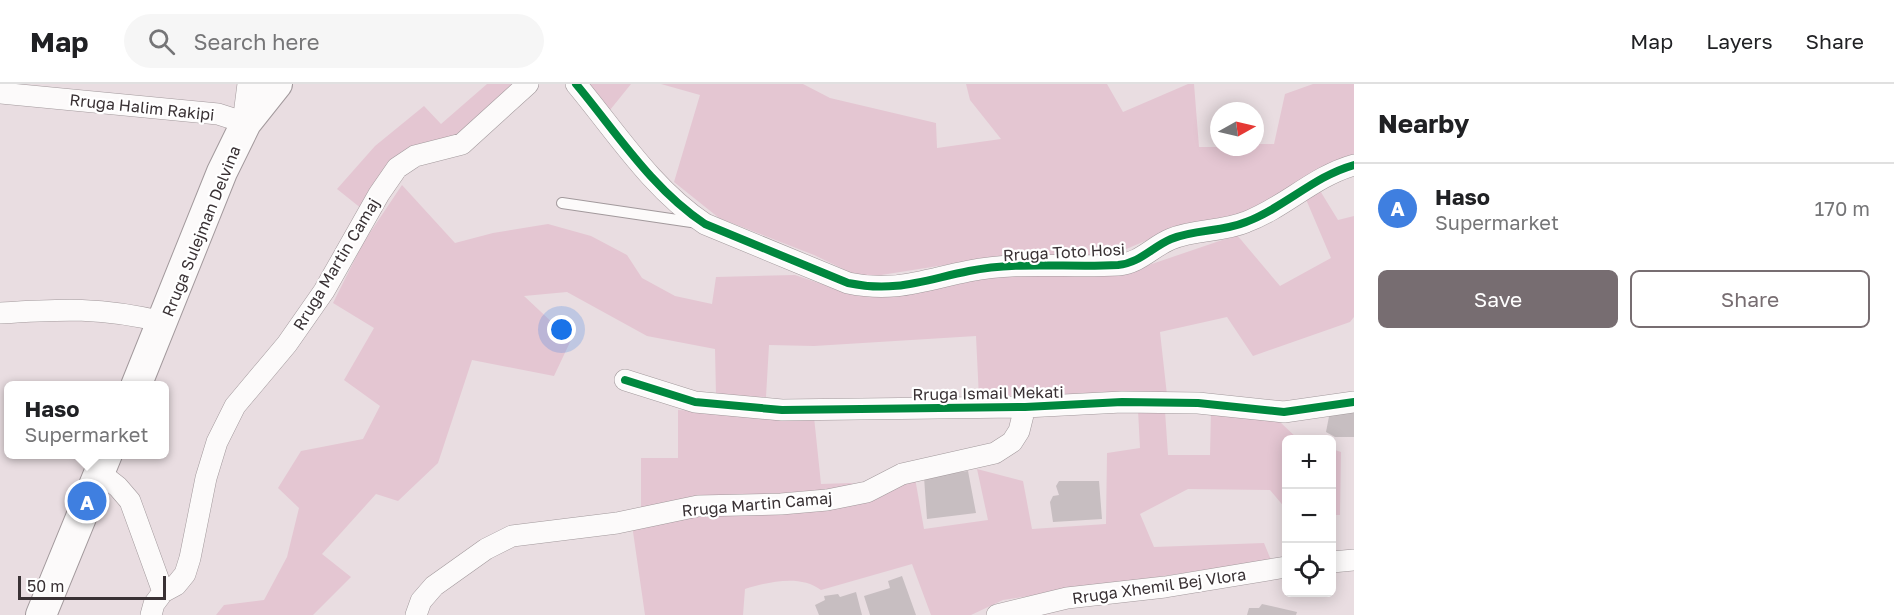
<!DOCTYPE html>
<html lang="en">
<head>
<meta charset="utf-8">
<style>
	body { margin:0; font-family:"Golos Text",sans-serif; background:#f6f6f6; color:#202124 }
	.controls { position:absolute; right:18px; bottom:18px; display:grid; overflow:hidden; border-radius:9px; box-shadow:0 3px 15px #0003 }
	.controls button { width:54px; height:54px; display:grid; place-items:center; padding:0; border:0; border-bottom:2px solid #e0e0e0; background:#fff; color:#202124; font:30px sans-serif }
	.compass { position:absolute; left:1210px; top:18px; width:54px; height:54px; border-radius:50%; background:#fff; box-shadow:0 3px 15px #0003; rotate:82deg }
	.scale { position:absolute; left:18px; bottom:15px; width:148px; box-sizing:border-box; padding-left:6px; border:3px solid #393134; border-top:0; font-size:16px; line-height:21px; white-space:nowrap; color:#393134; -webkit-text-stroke:4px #fff; paint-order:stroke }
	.you { position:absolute; left:562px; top:246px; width:21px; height:21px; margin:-15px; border:4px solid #fff; border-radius:50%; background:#1a73e8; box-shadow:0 0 0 9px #1a73e833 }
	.badge { display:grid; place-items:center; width:39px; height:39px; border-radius:50%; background:#776d71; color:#fff; font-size:20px; font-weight:700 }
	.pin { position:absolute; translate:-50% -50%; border:3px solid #fff; box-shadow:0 2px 6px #0006 }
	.popup { position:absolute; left:4px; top:297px; width:165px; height:78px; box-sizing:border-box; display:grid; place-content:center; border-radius:9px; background:#fff; filter:drop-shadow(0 2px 4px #0005); font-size:20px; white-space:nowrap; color:#757577 }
	.popup b { font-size:22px; color:#202124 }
	.popup::after { content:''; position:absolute; left:50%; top:100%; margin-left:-12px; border:12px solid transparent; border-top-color:#fff }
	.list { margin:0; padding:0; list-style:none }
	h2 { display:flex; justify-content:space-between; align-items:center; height:78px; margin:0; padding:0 24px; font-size:26px }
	h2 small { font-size:20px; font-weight:400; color:#757577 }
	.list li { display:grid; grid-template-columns:39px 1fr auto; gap:18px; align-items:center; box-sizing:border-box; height:90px; padding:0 24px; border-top:2px solid #e0e0e0 }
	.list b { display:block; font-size:22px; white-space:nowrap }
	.list p { margin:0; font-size:20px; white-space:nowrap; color:#757577 }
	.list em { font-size:20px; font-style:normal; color:#757577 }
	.actions { display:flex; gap:12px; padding:18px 24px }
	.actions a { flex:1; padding:14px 0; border:2px solid #776d71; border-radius:9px; text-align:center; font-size:21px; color:#776d71 }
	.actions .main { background:#776d71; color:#fff }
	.icon { flex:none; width:33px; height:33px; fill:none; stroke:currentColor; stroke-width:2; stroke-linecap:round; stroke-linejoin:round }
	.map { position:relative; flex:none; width:1354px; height:531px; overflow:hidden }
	header { display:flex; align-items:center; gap:36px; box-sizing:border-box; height:84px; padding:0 30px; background:#fff; border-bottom:2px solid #e0e0e0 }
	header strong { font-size:28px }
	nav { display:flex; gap:33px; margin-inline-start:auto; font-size:21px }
	.search { width:420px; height:54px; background:#f6f6f6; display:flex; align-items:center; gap:15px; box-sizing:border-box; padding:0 21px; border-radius:33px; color:#757577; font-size:22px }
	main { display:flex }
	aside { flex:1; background:#fff }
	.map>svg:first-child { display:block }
	.green { fill:#e4c6d2 }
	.building { fill:#c7bec1 }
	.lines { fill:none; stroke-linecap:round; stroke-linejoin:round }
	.service-casing { stroke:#a2999c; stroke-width:12 }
	.minor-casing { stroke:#a2999c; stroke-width:22 }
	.tertiary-casing { stroke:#a2999c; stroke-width:28 }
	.secondary-casing { stroke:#a2999c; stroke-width:32 }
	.service { stroke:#fcfafa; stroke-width:10 }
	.minor { stroke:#fcfafa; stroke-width:21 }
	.tertiary { stroke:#fcfafa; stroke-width:27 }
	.secondary { stroke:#fcfafa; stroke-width:30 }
	.cycleway-casing { stroke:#fff; stroke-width:11 }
	.cycleway { stroke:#00873e; stroke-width:8 }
	.labels { text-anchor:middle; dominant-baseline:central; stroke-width:4.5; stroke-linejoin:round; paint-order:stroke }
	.street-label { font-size:16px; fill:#393134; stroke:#fff }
</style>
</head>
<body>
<header>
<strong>Map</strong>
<div class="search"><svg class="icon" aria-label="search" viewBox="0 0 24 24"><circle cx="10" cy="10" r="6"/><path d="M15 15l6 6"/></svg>Search here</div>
<nav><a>Map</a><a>Layers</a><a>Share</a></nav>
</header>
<main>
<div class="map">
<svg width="1354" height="531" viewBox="0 0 1354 531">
	<rect width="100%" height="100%" fill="#e9dde1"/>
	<path class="green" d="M487,0H520L459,52L422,62L362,125L337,105L375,62L424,22L441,40Z
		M587,0H631L610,26Z
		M661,0H803L830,14L936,39L937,64L1001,55L970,16L966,0H1107L1123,28L1188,0H1194L1199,63H1255V60H1274L1285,10L1313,0H1354V71L1233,134L1181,142L1112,171L970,177L862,194L814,171L719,134L674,98L700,11Z
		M402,101L455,159L493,149L548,140L591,152L627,171L642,194L675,212L712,220L716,193L795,191L854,211L886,213L968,194L1140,184L1237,151L1280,202L1331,174L1305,113L1319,105L1338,136L1354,132V233L1350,238L1253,272L1227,233L1160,248L1167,311L979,314L976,252L814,262L769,261L766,313L716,311L715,265L647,252L567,208L524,212L571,256L554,292L472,276L438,379L398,417L376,410L322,470L351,493L313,531H216L224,521L264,516L287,473L299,424L278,404L301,367L363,355L380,322L344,296L374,244L333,219L363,159Z
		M678,326L814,333L821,400L851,399L878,412L915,394L924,445L988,436L977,385L1023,397L1032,445L1106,440L1107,369L1140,364L1138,326L1165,327L1168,371H1210L1211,327L1280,338L1298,355L1286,356V425L1270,406L1188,405L1140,430L1154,463L1264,459L1271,476L1003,516L971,531H931L912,480L821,506C800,490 768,498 745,505L743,531H645L630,427L641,426V374H678Z
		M1332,365L1341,368L1340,431H1332Z"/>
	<path class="building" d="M1354,321V353H1335L1326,348L1331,322Z
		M968,387L976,429L927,435L924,393Z
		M1059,397H1099L1102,435L1053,438L1050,418L1053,412L1059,411L1056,402Z
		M902,492L916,531H870L864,512L890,504L888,497Z
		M856,508L862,531H819L815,521L825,516L824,512L838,510L840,513Z
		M1262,520L1297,528L1296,531H1247L1249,524H1259Z"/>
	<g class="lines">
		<defs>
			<path id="service" d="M562,119L698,139"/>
			<path id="minor" d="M576,0C616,48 652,105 705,140L848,199C895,209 924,196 969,187C1018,177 1069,184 1118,181C1140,179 1152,163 1171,155C1195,145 1222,148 1246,138C1284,124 1314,92 1354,81
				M0,9L218,30L246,39
				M0,229C62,225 102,223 163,238
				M625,296L695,318L782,326L1025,323L1122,318L1198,319L1284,328L1354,318
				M99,388L118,403L130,417L163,508
				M1332,478L1354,476
				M151,531L154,520L163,508L176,501L185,490L190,474L206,394L217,358L235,322L287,260L324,207L379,110L397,84L415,72L462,60L528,0
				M416,531L421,517L434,502L486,465L512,452L617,439L698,422L781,420L827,416L867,408L902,390L995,369L1012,358L1019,347L1025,323
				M997,531L1067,514L1165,503L1286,483"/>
			<path id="tertiary" d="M246,39L251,0"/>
			<path id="secondary" d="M136,302L222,88L246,39L277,0
				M41,531L107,370"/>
		</defs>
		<use href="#service" class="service-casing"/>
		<use href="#minor" class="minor-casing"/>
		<use href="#tertiary" class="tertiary-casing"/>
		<use href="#secondary" class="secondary-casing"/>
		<use href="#service" class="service"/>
		<use href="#minor" class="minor"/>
		<use href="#tertiary" class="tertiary"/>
		<use href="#secondary" class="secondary"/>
		<defs>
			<path id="cycleway" d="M576,0C616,48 652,105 705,140L848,199C895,209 924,196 969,187C1018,177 1069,184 1118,181C1140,179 1152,163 1171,155C1195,145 1222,148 1246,138C1284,124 1314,92 1354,81
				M625,296L695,318L782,326L1025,323L1122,318L1198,319L1284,328L1354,318"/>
		</defs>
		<use href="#cycleway" class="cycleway-casing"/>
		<use href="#cycleway" class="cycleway"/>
	</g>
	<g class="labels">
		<g class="street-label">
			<text transform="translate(142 23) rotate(6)">Rruga Halim Rakipi</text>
			<text transform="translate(201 147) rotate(-68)">Rruga Sulejman Delvina</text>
			<text transform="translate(1064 168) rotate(-3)">Rruga Toto Hosi</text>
			<text transform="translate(336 180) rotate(-59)">Rruga Martin Camaj</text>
			<text transform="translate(988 309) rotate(-1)">Rruga Ismail Mekati</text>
			<text transform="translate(757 420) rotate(-5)">Rruga Martin Camaj</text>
			<text transform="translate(1159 502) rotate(-8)">Rruga Xhemil Bej Vlora</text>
		</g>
	</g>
</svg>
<div class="controls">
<button>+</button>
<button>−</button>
<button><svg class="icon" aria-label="locate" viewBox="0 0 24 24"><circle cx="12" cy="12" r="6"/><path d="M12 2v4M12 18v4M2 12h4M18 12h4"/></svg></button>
</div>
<svg class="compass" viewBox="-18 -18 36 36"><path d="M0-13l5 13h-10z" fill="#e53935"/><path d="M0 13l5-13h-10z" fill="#757577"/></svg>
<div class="scale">50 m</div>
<div class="you"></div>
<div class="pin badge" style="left:87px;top:417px;background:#3f7fe0">A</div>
<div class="popup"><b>Haso</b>Supermarket</div>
</div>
<aside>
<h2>Nearby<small></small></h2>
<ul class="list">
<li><span class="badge" style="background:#3f7fe0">A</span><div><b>Haso</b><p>Supermarket</p></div><em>170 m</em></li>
</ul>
<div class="actions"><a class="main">Save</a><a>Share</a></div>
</aside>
</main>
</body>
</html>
